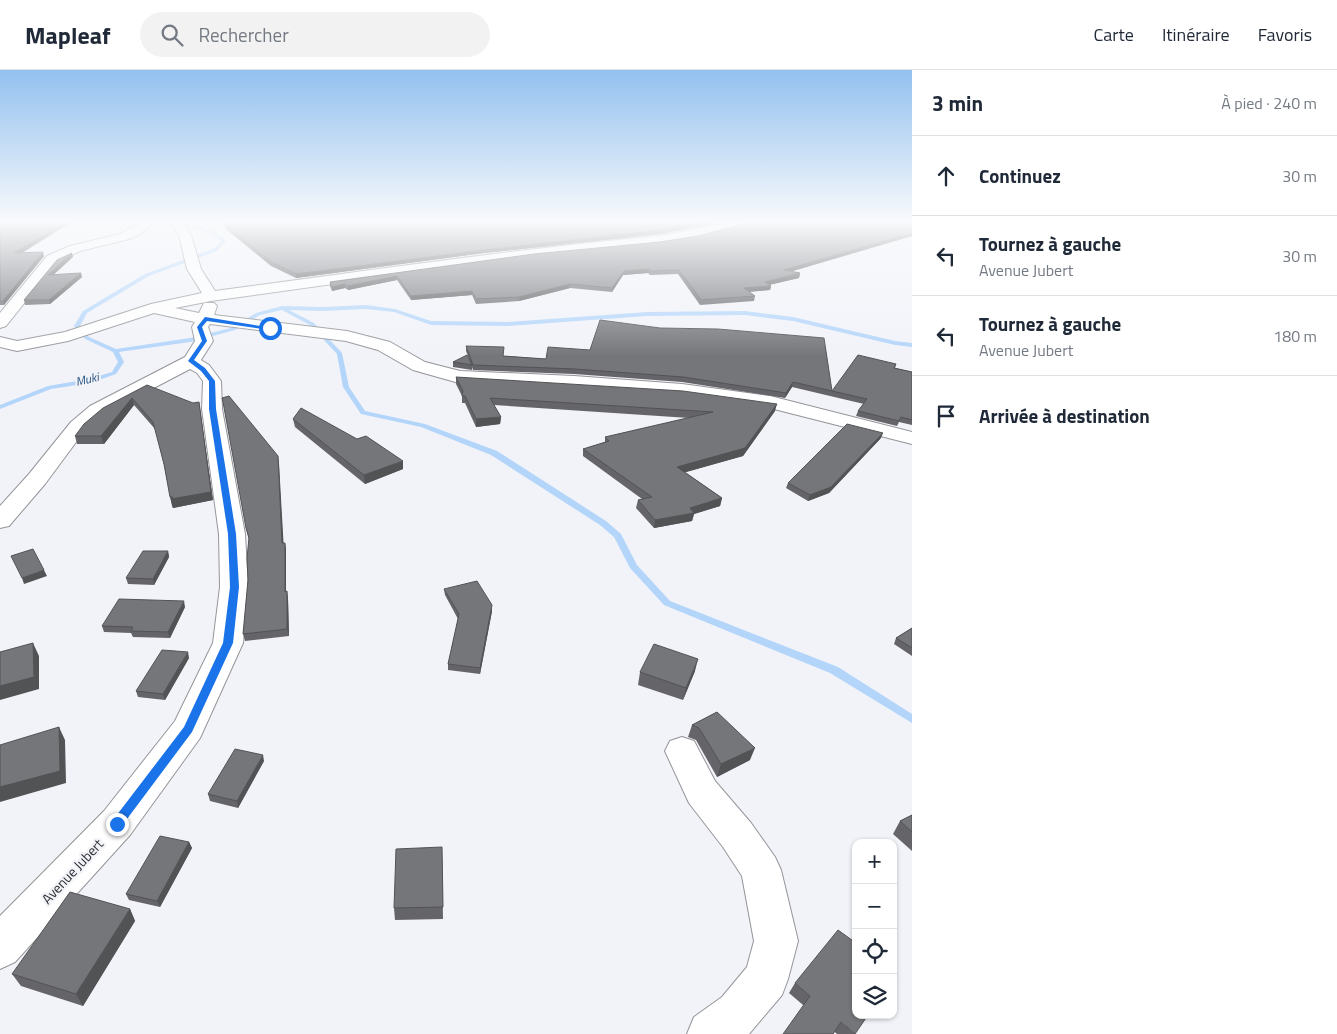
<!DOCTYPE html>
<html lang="fr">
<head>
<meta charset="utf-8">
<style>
	body { margin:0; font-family:"Titillium Web",sans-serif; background:#f2f2f3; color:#1f2937 }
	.controls { position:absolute; right:15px; bottom:15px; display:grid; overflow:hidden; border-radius:10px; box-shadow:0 1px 4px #0004 }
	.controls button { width:45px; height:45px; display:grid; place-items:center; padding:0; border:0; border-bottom:1px solid #e0e1e3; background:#fff; color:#1f2937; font:25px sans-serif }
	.stop { position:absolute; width:15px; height:15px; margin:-11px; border:4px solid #1a73e8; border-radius:50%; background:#fff }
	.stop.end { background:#1a73e8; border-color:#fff; box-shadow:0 1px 5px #0008 }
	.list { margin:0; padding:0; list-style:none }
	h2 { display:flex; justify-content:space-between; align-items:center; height:65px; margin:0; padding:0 20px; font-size:21px }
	h2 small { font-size:16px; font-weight:400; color:#747a83 }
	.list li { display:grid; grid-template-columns:32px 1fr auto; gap:15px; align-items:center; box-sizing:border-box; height:80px; padding:0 20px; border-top:1px solid #e0e1e3 }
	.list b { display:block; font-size:19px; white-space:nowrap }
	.list p { margin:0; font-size:16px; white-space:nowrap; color:#747a83 }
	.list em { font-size:16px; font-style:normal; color:#747a83 }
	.icon { flex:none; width:28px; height:28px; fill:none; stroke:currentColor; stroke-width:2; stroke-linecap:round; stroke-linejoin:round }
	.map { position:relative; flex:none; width:912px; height:964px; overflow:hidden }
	header { display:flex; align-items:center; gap:30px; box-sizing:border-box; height:70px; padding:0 25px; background:#fff; border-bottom:1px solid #e0e1e3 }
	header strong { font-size:24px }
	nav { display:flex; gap:28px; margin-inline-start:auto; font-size:18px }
	.search { width:350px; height:45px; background:#f2f2f3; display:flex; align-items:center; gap:12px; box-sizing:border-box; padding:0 18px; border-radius:28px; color:#747a83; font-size:19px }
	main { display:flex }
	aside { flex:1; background:#fff }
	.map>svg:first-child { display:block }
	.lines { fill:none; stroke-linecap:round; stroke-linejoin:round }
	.stream { fill:#b3d5fa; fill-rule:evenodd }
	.minor-casing { stroke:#949599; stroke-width:2 }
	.minor { fill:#fff; fill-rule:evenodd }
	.wall { fill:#656569 }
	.shaded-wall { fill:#525355 }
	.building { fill:#75767a; stroke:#525355 }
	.route { fill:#1a73e8 }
	.labels { text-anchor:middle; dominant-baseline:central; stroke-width:4.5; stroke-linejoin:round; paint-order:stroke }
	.far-water-label { font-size:12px; font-style:italic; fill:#21507e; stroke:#f2f3f9 }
	.street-label { font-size:14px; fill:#2d2d2f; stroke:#f2f3f9 }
</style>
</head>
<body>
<header>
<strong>Mapleaf</strong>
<div class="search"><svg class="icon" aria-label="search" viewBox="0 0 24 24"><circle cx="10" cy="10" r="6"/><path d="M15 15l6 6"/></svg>Rechercher</div>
<nav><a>Carte</a><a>Itinéraire</a><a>Favoris</a></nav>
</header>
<main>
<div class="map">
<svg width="912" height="964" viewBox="0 0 912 964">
	<rect width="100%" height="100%" fill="#f2f3f9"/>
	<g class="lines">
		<path class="stream" d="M141,151H145L146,154C172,155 207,151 226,171L217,181L149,206L87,243L80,256L89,267L116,279L190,268L231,258L256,243L282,236L323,237L366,235L395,239L431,251L508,252L647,242L745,241L793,247L895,271L912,273V277L895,275L793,251L745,245L647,246L508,256L431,255L394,242L366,239L323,241L289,240L314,253L342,283L349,317L365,341L425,354L497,381L606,451L621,464L637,495L670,531L838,597L912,644V653L830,603L664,535L630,498L614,467L600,455L491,385L421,357L361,344L343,317L337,284L310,255L282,240L260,245L235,260L190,272L119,282L124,292L116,304L90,313L51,319L0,339V335L48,316L89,309L112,302L118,292L113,282L85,269L74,256L83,241L145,204L213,179L222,171C202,153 170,157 145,156Z"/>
		<defs>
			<path id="minor" d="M145,151L151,155L140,164L129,169L80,181L57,192L6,256L0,258V243L47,186L70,176L120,164Z
				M170,151H182L191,165L201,199L215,221C359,202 502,181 647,167C683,164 718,151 755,151L753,153L697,168L659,174L534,186L211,231L175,238L199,243L204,233H214L217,236L214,245L347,261L390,272L425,292L460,301L574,306L682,314L770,326L912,362V374L770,338L682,326L574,318L459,313L413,300L378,280L346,271L210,254L208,257L213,271L201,290L209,295L221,311L222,339L245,464L248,517L243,573L200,668L130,765L15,892L0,899V846L104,741L175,651L213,573L220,517L219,464L202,339L203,311L197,303L190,299L104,344L85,360L45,414L9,456L0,458V436L29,404L71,352L90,336L185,287L195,271L192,257L195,252L154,243L68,271L17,281L0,277V267L17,271L65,262L151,234L202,223L187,199L179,165Z
				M682,667L694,671L715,711L751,753L775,787L781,800L798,871L788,909L782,925L749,964H687L694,947L722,927L747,897L754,871L742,806L723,777L689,733L665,681L670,671Z"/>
		</defs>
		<use href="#minor" class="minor-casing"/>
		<use href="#minor" class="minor"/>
	</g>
	<path class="wall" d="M0,151H73L22,183L44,186L4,235H0Z
		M232,151H727L660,164L484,183L296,208L271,196L226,159L225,155Z
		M698,166H912L791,201L800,203L799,208L769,215L771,216L770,220L749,222L755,226L754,231L700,235L678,204L650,205L648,203L623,205L612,222L570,218L519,231L476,234L472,225L411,230L397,210L348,220L345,218L332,221L330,216V212L660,172Z
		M73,187L54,204L82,207L50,234L25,235L24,230Z
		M600,250L832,321L896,294L895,298L912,302V355L899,352L897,356L856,346L858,341L864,334L792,317L785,328L682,312L574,304L473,300L472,297V300L453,297V292L470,291L466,281V276L504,286L546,289L590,280Z
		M456,307L775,341L743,386L685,402L722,428L720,436L694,444L692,451L654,458L636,438L638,430L642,429L583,386V379L605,372V367L689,348L494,335L501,347L500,354L476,357L465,333H462V326L456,314Z
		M147,315L200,340L213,430L173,438L172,436L164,395L155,359L134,335L104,374H77L75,366Z
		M293,349L403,399L365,414L295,357Z
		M881,368L829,423L808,431L786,418L788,413Z
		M278,386L283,473H285L286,480V522L287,521L288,529L289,566L245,571L243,564L248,510L249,470L246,458Z
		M168,481L169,487L154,515L128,514L126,508Z
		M444,519L492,541L480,604L448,600V594L458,549L445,525Z
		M185,537L170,568L133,567L131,563L104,562L102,556Z
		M912,558V586L894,574L896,568Z
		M189,588L165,630L138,627L136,621Z
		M695,601L683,630L638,615L640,602Z
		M717,642L750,690L717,707L696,670L688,667L692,655Z
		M264,691L238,738L210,731L208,724Z
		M912,745V781L893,764L900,751Z
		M189,772L192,778L160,837L129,830L126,824Z
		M442,777L443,849L395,850L394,838Z
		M130,839L135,851L83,936L21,916L12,904Z
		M795,913L855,964H837L789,923Z"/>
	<path class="shaded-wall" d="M67,151H73L15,187L14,183Z
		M708,151H727L660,164L484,183L296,208V204Z
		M912,163V166L783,204L784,200Z
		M43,182L44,186L4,235L3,231Z
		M72,183L73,187L49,209L48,205Z
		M649,199L648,203L623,205L612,222V218L624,201Z
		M81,203L82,207L50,234L49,230Z
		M800,203L799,208L764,216L765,212Z
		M397,206V210L348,220V216Z
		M345,214V218L332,221V217Z
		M570,214V218L519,231V227Z
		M771,216L770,220L743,222L744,218Z
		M472,221V225L411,230V226Z
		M793,312L792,317L785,328L786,323Z
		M132,328L134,335L104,374L101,366Z
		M199,332L213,430L173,438L170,427Z
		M777,334L775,341L743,386L676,405L677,397Z
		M501,347L500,354L476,357V349Z
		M883,363L881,368L829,423L808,431L810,425Z
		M278,386L279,393L284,481L282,473Z
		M403,391V399L365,414L364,405Z
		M722,428L720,436L694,444L692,451L654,458L655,450Z
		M285,473L286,480V529L285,522Z
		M168,481L169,487L154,515L153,509Z
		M44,500L47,506L24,514L22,508Z
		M287,521L288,529L289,566L287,559Z
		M184,531L185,537L170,568L168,562Z
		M492,535V541L480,604V598Z
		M33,573L39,586V619L0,630V616Z
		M188,582L189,588L165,630L163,624Z
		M698,589L695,601L683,630L686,618Z
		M59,657L65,670L66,713L0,732V717Z
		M755,678L750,690L717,707L721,694Z
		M263,685L264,691L238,738L237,731Z
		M189,772L192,778L160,837L157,831Z
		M130,839L135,851L83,936L76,924Z"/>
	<path class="building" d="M0,151H67L14,183L43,182L3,231H0Z
		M232,151H708L661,160L484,180L296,204L271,192L225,155Z
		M754,151H912V163L784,200L800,203L765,212L771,216L744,218L755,226L701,230L679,200L650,201L649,199L624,201L612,218L570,214L519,227L476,229L472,221L411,226L397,206L348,216L345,214L332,217L330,212L534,184L660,172L698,166Z
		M72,183L48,205L81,203L49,230H24L57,190Z
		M600,250L660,258L718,259L824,268L832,321L858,285L896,294L894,298L912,302V350L901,347L899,351L858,341L867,329L793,312L786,323L683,307L575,299L473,295L466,276L504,277L503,286L546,289L548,277L590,280Z
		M467,285L472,295L453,292Z
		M456,307L683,321L777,334L745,378L677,397L722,428L690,438L694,443L655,450L638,430L652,427L583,379L609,371L605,367L713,342L490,328L501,347L476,349L465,326H462L463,321Z
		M147,315L193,333L199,332L211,422L171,429L173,427H170L164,394L153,352L132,328L101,366H75L84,354L103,338Z
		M229,326L278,386L282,473H285V522L287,521V559L243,564L248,510L247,488L249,468L246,458L223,332L222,328Z
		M301,338L357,369L366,366L403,391L364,405L293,349Z
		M847,354L883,363L831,417L810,425L788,413Z
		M33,479L44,500L22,508L11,486Z
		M143,481H168L153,509L126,508Z
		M477,511L492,535L480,598L448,594L459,544L444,519Z
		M119,529L184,531L168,562L131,561L133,557L102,556Z
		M912,558V578L896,568Z
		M33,573L34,607L0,616V582Z
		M654,574L698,589L686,618L640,602Z
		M162,580L188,582L163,624L136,621Z
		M717,642L755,678L721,694L699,658L692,655Z
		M59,657L60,701L0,717V675Z
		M235,679L263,685L237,731L208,724Z
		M912,745V762L900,751Z
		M160,766L189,772L157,831L126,824Z
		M442,777L443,837L394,838L396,779Z
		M70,822L130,839L76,924L12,904Z
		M838,860L856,873V945H868L855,964L841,952L833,964H783L810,926L795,913Z
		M893,903L897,906L893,911Z"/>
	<linearGradient id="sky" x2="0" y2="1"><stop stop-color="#93c1ef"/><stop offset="0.53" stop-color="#f9fafc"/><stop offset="1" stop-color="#f9fafc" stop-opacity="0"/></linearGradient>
	<rect width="912" height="286" fill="url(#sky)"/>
	<path class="route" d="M205,247L272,258L270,260L207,251L202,257L207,271L194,290L205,298L215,311L216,339L236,464L239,517L233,573L192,662L121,757L117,759L113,757L111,754L113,750L184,657L223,573L230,517L228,464L209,339V311L201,301L188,291L202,271L197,257Z"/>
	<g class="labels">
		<g class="far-water-label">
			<text transform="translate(87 309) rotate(-13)">Muki</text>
		</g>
		<g class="street-label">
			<text transform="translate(72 801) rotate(-47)">Avenue Jubert</text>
		</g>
	</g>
</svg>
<div class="controls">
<button>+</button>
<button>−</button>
<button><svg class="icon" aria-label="locate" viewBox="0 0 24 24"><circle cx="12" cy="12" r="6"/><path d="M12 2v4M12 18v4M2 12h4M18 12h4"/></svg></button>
<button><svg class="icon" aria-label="layers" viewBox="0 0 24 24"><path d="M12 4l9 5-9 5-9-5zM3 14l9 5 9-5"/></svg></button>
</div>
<div class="stop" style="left:270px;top:258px"></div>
<div class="stop end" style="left:117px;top:754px"></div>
</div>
<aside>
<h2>3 min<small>À pied · 240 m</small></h2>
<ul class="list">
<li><svg class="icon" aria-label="ahead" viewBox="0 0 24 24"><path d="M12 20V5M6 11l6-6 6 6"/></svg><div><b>Continuez</b></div><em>30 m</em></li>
<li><svg class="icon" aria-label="left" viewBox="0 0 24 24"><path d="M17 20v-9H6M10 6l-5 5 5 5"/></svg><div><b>Tournez à gauche</b><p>Avenue Jubert</p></div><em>30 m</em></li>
<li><svg class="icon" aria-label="left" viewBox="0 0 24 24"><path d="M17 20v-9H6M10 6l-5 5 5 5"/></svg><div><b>Tournez à gauche</b><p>Avenue Jubert</p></div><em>180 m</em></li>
<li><svg class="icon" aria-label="arrive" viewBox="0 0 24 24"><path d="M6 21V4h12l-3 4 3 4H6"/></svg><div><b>Arrivée à destination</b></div></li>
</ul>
</aside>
</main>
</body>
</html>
